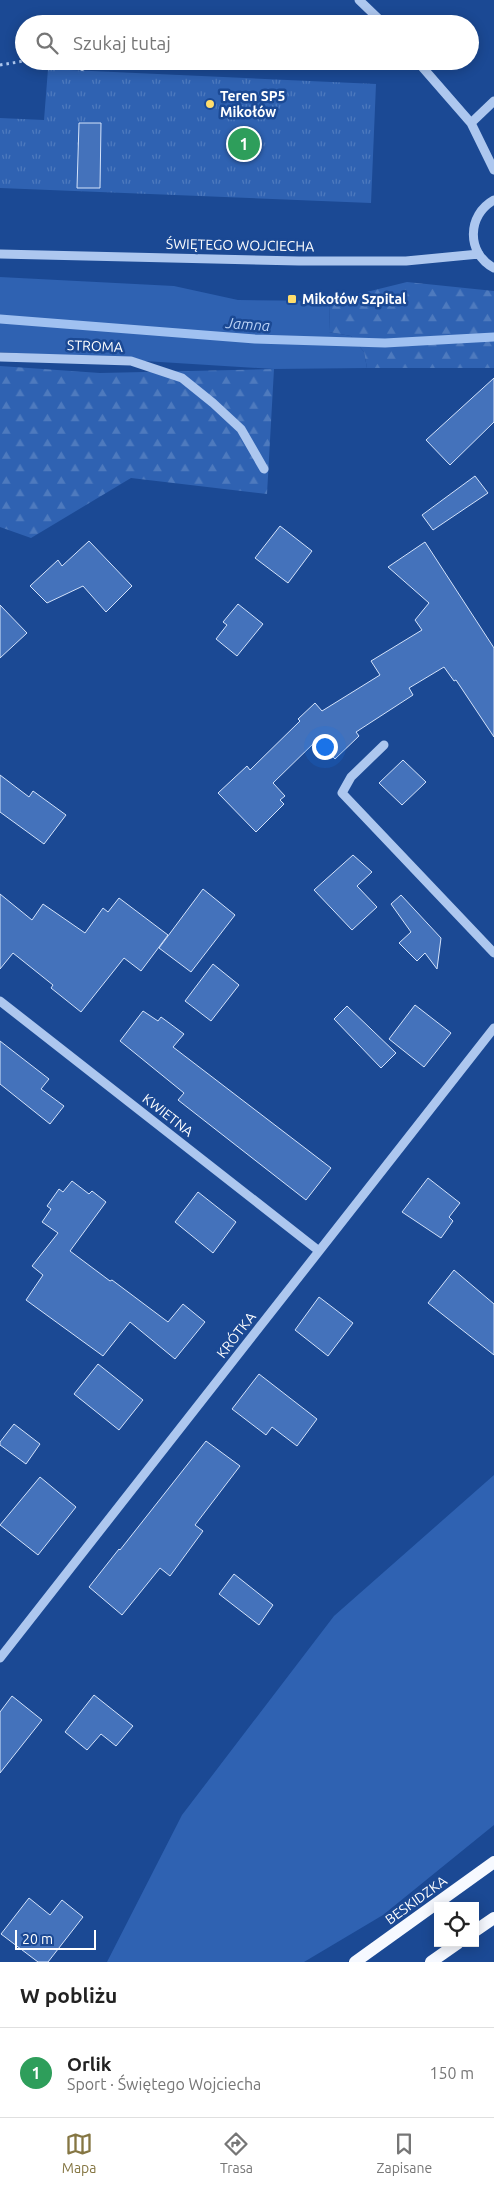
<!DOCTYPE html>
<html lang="pl">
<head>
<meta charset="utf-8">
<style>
	body { margin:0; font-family:Ubuntu,sans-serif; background:#f6f6f6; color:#222 }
	.controls { position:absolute; right:15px; bottom:15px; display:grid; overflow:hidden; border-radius:0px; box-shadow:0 2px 12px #0003 }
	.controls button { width:45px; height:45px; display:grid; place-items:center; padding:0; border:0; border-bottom:1px solid #e0e0e0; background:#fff; color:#222; font:25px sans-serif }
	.scale { position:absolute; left:15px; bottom:12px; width:81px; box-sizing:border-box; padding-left:5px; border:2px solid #fff; border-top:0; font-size:14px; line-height:18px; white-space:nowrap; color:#fff; -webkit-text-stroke:4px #1b4994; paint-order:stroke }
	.you { position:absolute; left:324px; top:746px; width:18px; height:18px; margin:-12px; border:4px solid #fff; border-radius:50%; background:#1a73e8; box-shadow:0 0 0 8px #1a73e833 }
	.badge { display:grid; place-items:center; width:32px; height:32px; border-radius:50%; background:#857643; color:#fff; font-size:16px; font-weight:700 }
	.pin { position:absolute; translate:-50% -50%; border:2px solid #fff; box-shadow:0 1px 5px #0006 }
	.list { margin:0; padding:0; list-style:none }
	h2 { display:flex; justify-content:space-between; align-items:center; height:65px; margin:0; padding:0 20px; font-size:21px }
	h2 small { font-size:16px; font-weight:400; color:#767676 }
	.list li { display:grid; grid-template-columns:32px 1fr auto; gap:15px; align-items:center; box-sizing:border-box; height:90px; padding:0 20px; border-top:1px solid #e0e0e0 }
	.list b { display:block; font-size:19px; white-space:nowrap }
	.list p { margin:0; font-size:16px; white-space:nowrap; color:#767676 }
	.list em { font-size:16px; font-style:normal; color:#767676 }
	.icon { flex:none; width:28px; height:28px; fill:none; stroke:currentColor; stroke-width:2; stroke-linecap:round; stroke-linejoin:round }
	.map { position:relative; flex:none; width:494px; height:1962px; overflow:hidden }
	.search { position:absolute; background:#fff; box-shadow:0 2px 12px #0003; left:15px; right:15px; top:15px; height:55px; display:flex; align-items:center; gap:12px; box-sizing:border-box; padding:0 18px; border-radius:28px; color:#767676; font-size:19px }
	.sheet { height:155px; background:#fff }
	nav { display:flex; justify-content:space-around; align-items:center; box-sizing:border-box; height:70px; border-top:1px solid #e0e0e0; background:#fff; font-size:14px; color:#767676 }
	nav a { display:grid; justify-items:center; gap:2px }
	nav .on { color:#857643 }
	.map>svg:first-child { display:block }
	.green { fill:#2f62b2 }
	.forest { fill:url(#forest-firs) }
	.park { fill:url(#park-tufts) }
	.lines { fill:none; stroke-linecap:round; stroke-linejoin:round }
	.stream { stroke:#a0c1f1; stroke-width:9 }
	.building { fill:#4472bb; stroke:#d4e3fb }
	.path { stroke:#adc7ef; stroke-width:3; stroke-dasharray:2.5 4; stroke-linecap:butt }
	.minor { stroke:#adc7ef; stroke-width:9 }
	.major { stroke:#f6f9ff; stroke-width:12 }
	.poi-dot { fill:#ffdd6c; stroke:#1b4994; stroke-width:2 }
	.labels { text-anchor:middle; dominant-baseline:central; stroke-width:5; stroke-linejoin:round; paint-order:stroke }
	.poi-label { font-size:14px; font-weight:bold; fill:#fff; stroke:#1b4994; text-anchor:start }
	.street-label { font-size:14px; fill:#fff; stroke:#1b4994 }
	.water-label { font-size:15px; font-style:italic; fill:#bad2f6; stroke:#1b4994 }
</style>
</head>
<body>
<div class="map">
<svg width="494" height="1962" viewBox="0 0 494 1962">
	<defs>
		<pattern id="forest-firs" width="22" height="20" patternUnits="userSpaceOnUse" patternTransform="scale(1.25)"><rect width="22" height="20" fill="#2f62b2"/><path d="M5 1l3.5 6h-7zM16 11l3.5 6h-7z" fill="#4e7abe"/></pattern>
		<pattern id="park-tufts" width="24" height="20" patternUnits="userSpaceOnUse" patternTransform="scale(1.25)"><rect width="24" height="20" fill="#2f62b2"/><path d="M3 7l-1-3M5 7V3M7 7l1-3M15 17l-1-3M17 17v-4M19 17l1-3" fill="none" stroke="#4e7abe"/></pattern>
	</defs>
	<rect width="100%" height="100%" fill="#1b4994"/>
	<path class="green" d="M0,277L174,286L238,300L330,301L329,332L351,336L364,352L367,368L274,369L0,352Z
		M494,1475V1825L383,1915L304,1962H107L182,1815L334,1616Z"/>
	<path class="forest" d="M407,282L494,291V368H367L364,352L351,336L329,332L330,301Z
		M0,366L100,373L274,369L267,494L131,478L31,538L0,527Z"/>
	<path class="park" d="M48,69L376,84L371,203L0,188V118L44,120Z"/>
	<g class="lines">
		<path class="stream" d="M0,319L255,339L385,343L494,337"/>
	</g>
	<path class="building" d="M79,123H101L100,188H77Z
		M494,378V422L450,465L426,440Z
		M475,476L488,493L433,530L422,515Z
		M280,526L312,551L288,583L255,558Z
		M89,541L132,586L106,612L83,586L47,603L30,586L58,560L62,566Z
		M425,542L494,648V737L456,680L454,681L444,667L409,688L413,695L356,732L359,736L335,759L317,740L273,783L285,796L280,800L284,804L256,832L218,793L247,766L250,770L300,721L298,719L315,703L322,711L380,675L371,661L422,630L415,620L429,603L388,567Z
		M238,604L263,624L237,656L216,639L227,625L223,622Z
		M0,605L27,633L0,658Z
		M403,760L426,782L402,805L379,783Z
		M0,775L29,797L33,791L66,815L44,844L0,812Z
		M353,855L372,872L357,886L377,907L352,930L314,890Z
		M203,889L235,915L191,972L159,948Z
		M0,894L32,920L43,904L85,933L103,908L108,912L119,898L168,935L141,971L124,958L81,1012L51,988L53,985L13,953L0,969Z
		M401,895L441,938L437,969L425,953L417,961L399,943L411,932L391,904Z
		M213,964L239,985L211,1021L185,1001Z
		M415,1005L451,1033L424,1067L389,1039Z
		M347,1006L396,1053L381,1068L334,1019Z
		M143,1011L158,1021L161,1017L184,1034L173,1047L331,1168L306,1200L178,1100L184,1093L120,1041Z
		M0,1041L49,1079L41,1089L64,1106L50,1124L0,1084Z
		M428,1178L460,1203L449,1217L453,1221L441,1238L402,1212Z
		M72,1181L89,1194L92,1191L106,1202L70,1251L110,1281L112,1280L168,1322L183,1304L205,1322L175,1359L130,1322L103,1356L26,1300L43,1275L32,1266L58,1233L42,1222L51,1209L47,1206L59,1189L63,1192Z
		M198,1192L236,1222L213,1253L175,1222Z
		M454,1270L494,1304V1355L428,1303Z
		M319,1297L353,1323L328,1356L295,1330Z
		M98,1364L143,1400L119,1430L74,1394Z
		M259,1374L317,1419L297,1446L272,1427L266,1435L232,1409Z
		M14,1424L40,1444L26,1464L0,1445V1442Z
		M206,1441L240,1466L195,1525L203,1531L170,1576L160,1568L122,1615L89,1587L119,1549L120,1550Z
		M40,1477L76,1507L38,1555L0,1525Z
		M234,1574L273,1605L259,1625L219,1594Z
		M94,1695L133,1726L116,1746L101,1734L87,1750L65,1732Z
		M12,1696L42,1720L0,1773V1712Z
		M29,1898L50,1915L62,1900L83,1917L48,1962H38L1,1934Z"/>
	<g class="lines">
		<path class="path" d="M0,65L24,61
			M82,71L83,61"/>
		<path class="minor" d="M359,0L384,24
			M417,61L471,123L494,170
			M471,123L494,101
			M494,200C467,215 466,253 494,268
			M0,254L299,261H406L479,254
			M0,357L131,361L182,378L213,403L241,429L264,469
			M384,745L351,777L342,793L494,953
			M0,1001L319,1251
			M0,1658L494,1028"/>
		<path class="major" d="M475,1931L494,1918
			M355,1962L494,1862
			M431,1962L458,1943"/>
	</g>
	<g class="poi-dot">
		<circle cx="210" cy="104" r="5"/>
		<rect x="287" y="294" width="10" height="10" rx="2.5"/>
	</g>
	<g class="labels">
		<g class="poi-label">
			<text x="220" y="96">Teren SP5<tspan x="220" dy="16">Mikołów</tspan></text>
			<text x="302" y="299">Mikołów Szpital</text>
		</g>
		<g class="street-label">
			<text transform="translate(240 245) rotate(1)">ŚWIĘTEGO WOJCIECHA</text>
			<text transform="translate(95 346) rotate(2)">STROMA</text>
			<text transform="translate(168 1115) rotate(38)">KWIETNA</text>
			<text transform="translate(236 1335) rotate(-52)">KRÓTKA</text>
			<text transform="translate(416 1900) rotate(-36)">BESKIDZKA</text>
		</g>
		<g class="water-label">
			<text transform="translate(248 324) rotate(4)">Jamna</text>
		</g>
	</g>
</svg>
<div class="controls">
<button><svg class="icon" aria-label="locate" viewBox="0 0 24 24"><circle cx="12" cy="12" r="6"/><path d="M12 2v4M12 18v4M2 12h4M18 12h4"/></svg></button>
</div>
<div class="scale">20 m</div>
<div class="you"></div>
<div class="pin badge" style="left:244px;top:144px;background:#2e9e5b">1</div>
<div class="search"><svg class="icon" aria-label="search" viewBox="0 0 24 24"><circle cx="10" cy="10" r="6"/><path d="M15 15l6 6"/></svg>Szukaj tutaj</div>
</div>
<section class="sheet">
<h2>W pobliżu<small></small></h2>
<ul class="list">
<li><span class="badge" style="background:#2e9e5b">1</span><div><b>Orlik</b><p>Sport · Świętego Wojciecha</p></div><em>150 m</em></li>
</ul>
</section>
<nav>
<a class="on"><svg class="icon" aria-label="map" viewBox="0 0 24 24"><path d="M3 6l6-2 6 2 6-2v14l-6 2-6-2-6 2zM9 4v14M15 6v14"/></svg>Mapa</a>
<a><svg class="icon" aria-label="directions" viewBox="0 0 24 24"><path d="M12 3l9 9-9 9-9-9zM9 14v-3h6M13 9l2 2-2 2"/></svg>Trasa</a>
<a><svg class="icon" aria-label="saved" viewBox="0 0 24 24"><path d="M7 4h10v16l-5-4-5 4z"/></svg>Zapisane</a>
</nav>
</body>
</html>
